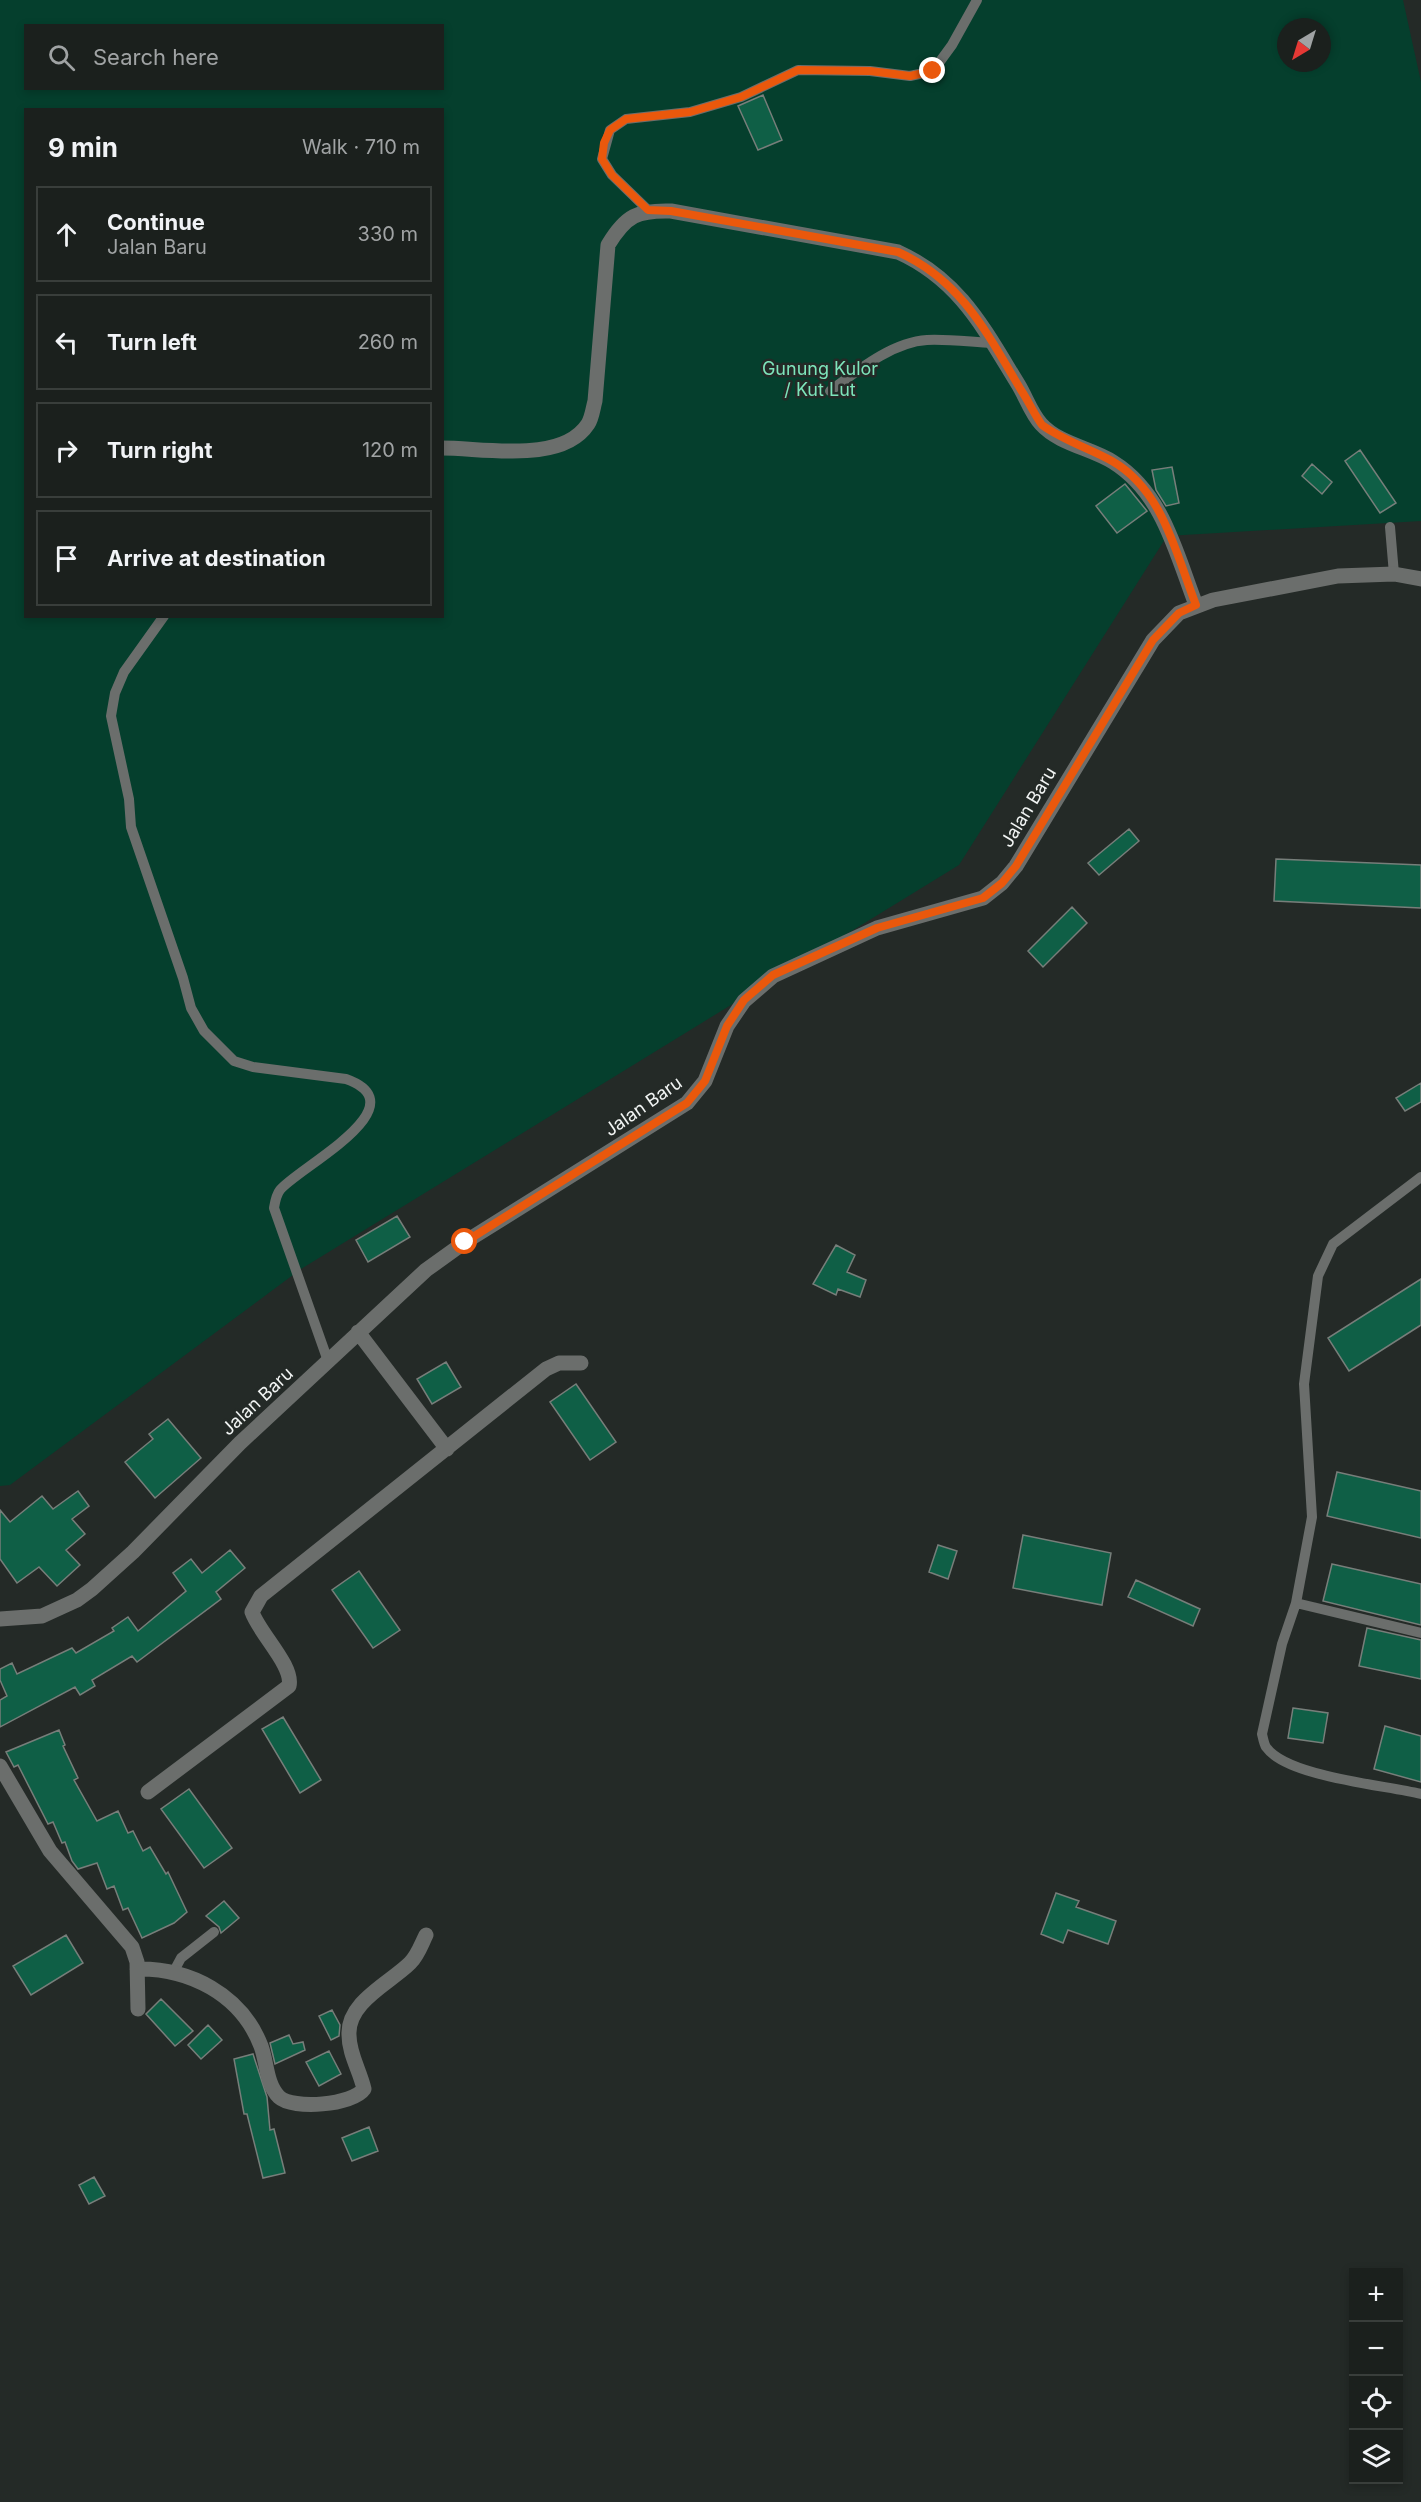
<!DOCTYPE html>
<html lang="en">
<head>
<meta charset="utf-8">
<style>
	body { margin:0; font-family:Inter,sans-serif; background:#282d2a; color:#f1f3f6 }
	.controls { position:absolute; right:18px; bottom:18px; display:grid; overflow:hidden; border-radius:0px; box-shadow:0 3px 9px #0003 }
	.controls button { width:54px; height:54px; display:grid; place-items:center; padding:0; border:0; border-bottom:2px solid #393e3b; background:#1b201d; color:#f1f3f6; font:30px sans-serif }
	.compass { position:absolute; left:1277px; top:18px; width:54px; height:54px; border-radius:50%; background:#1b201d; box-shadow:0 3px 9px #0003; rotate:218deg }
	.stop { position:absolute; width:18px; height:18px; margin:-14px; border:4px solid #ea580c; border-radius:50%; background:#fff }
	.stop.end { background:#ea580c; border-color:#fff; box-shadow:0 2px 6px #0008 }
	.list { margin:0; padding:0; list-style:none }
	h2 { display:flex; justify-content:space-between; align-items:center; height:78px; margin:0; padding:0 24px; font-size:26px }
	h2 small { font-size:20px; font-weight:400; color:#a0a3a4 }
	.list li { display:grid; grid-template-columns:39px 1fr auto; gap:18px; align-items:center; box-sizing:border-box; height:96px; margin:0 12px 12px; padding:0 12px; border:2px solid #393e3b; border-radius:0px }
	.list b { display:block; font-size:22px; white-space:nowrap }
	.list p { margin:0; font-size:20px; white-space:nowrap; color:#a0a3a4 }
	.list em { font-size:20px; font-style:normal; color:#a0a3a4 }
	.icon { flex:none; width:33px; height:33px; fill:none; stroke:currentColor; stroke-width:2; stroke-linecap:round; stroke-linejoin:round }
	.map { position:relative; flex:none; width:1421px; height:2502px; overflow:hidden }
	.search { position:absolute; background:#1b201d; box-shadow:0 3px 9px #0003; left:24px; top:24px; width:420px; height:66px; display:flex; align-items:center; gap:15px; box-sizing:border-box; padding:0 21px; border-radius:0px; color:#a0a3a4; font-size:22px }
	.panel { position:absolute; background:#1b201d; box-shadow:0 3px 9px #0003; left:24px; top:108px; width:420px; height:510px; border-radius:0px }
	.map>svg:first-child { display:block }
	.green { fill:#053f2d; fill-rule:evenodd }
	.building { fill:#0f5f46; stroke:#777e7a; stroke-width:1.5 }
	.lines { fill:none; stroke-linecap:round; stroke-linejoin:round }
	.lane { stroke:#6b6e6c; stroke-width:10 }
	.street { stroke:#6b6e6c; stroke-width:15 }
	.route { stroke:#ea580c; stroke-width:8 }
	.labels { text-anchor:middle; dominant-baseline:central; stroke-width:5; stroke-linejoin:round; paint-order:stroke }
	.park-label { font-size:18px; fill:#7de5bb; stroke:#242a27 }
	.street-label { font-size:18px; fill:#f1f4f3; stroke:#242a27 }
</style>
</head>
<body>
<div class="map">
<svg width="1421" height="2502" viewBox="0 0 1421 2502">
	<rect width="100%" height="100%" fill="#242a27"/>
	<path class="green" d="M0,0H1403L1421,82V521L1167,536L959,865L301,1269L10,1485L0,1486ZM26,26H442V88H26ZM1286,27H1322V63H1286ZM26,110H442V616H26Z"/>
	<path class="building" d="M763,95L782,140L758,150L738,106Z
		M1360,450L1396,503L1380,513L1345,461Z
		M1312,464L1332,482L1322,494L1302,476Z
		M1172,467L1179,503L1166,506L1156,490L1152,470Z
		M1125,484L1147,511L1117,533L1096,506Z
		M1129,829L1139,841L1099,875L1088,863Z
		M1276,859L1421,865V908L1274,901Z
		M1072,907L1087,923L1043,967L1028,951Z
		M1421,1083V1102L1405,1111L1396,1098Z
		M397,1216L410,1237L368,1262L356,1240Z
		M836,1245L855,1255L847,1272L866,1280L860,1297L838,1289L836,1295L813,1284Z
		M1421,1279V1325L1349,1371L1328,1338Z
		M446,1362L461,1387L432,1404L417,1379Z
		M576,1384L616,1442L590,1460L550,1402Z
		M168,1419L201,1458L155,1498L125,1462L153,1439L149,1434Z
		M1337,1472L1421,1491V1538L1327,1516Z
		M78,1491L89,1506L72,1519L85,1534L66,1550L80,1565L57,1586L39,1567L17,1583L0,1559V1510L10,1522L42,1496L53,1509Z
		M1023,1535L1111,1553L1102,1605L1013,1588Z
		M938,1545L957,1551L948,1579L929,1572Z
		M230,1550L245,1568L216,1592L221,1599L137,1662L132,1656L92,1680L95,1686L80,1695L75,1687L0,1727V1700L7,1696L0,1680V1669L12,1663L17,1674L72,1648L76,1653L114,1631L112,1628L128,1617L138,1631L186,1591L173,1573L191,1559L202,1573Z
		M1332,1564L1421,1584V1625L1323,1601Z
		M359,1571L400,1630L373,1648L332,1590Z
		M1136,1580L1200,1609L1193,1626L1128,1597Z
		M1367,1628L1421,1640V1679L1359,1666Z
		M1293,1708L1328,1713L1323,1743L1288,1738Z
		M283,1717L321,1780L300,1793L262,1729Z
		M1385,1726L1421,1736V1782L1374,1769Z
		M59,1730L65,1745L63,1746L78,1778L74,1780L97,1821L118,1811L128,1833L133,1831L143,1851L150,1847L166,1874L168,1872L187,1912L174,1923L142,1938L128,1908L123,1910L114,1886L107,1889L97,1863L78,1869L72,1861L65,1842L62,1843L53,1822L48,1824L18,1765L14,1767L6,1752Z
		M189,1789L232,1848L204,1868L161,1809Z
		M1056,1893L1079,1901L1076,1907L1116,1921L1108,1944L1068,1930L1063,1943L1041,1934Z
		M224,1901L239,1918L221,1933L219,1927L206,1916Z
		M66,1935L83,1963L31,1995L13,1966Z
		M161,1999L193,2031L175,2046L146,2014Z
		M332,2010L340,2025L339,2036L331,2040L319,2016Z
		M208,2025L222,2040L201,2059L188,2045Z
		M289,2035L293,2044L303,2042L305,2050L275,2064L270,2043Z
		M329,2051L341,2074L319,2086L306,2062Z
		M253,2054L267,2097L270,2130L274,2129L285,2173L263,2178L247,2114H244L234,2059Z
		M369,2127L378,2151L352,2161L342,2138Z
		M94,2177L105,2196L89,2204L79,2185Z"/>
	<g class="lines">
		<path class="lane" d="M648,210L612,175L602,159L610,130L626,119L690,112L741,97L798,70L870,71L910,76L933,71L952,45L977,0
			M830,391C857,371 892,342 927,340C948,339 971,342 992,343
			M1390,527L1394,574
			M164,616L124,672L115,693L111,716L129,799L131,827L183,978L191,1008L204,1031L234,1061L253,1067L346,1079C422,1106 297,1168 280,1190C276,1195 275,1202 274,1208L328,1361
			M1421,1177L1333,1244L1318,1276L1304,1384L1312,1517L1296,1603L1282,1644L1262,1734C1263,1738 1264,1744 1266,1747C1287,1777 1385,1785 1421,1794
			M1296,1603L1421,1633
			M174,1971L181,1958L214,1932"/>
		<path class="street" d="M442,448C485,448 562,464 588,424C592,418 593,408 595,401L608,245C626,215 638,210 671,211L898,252C960,280 984,329 1018,384C1026,397 1031,413 1041,424C1059,444 1091,448 1113,462C1163,493 1176,553 1196,605
			M358,1332L447,1449
			M0,1619L42,1616L77,1600L92,1589L133,1552L240,1443L426,1270L465,1242L687,1103L705,1081L727,1026L744,1001L773,976L877,928L983,898L1002,883L1016,866L1153,640L1179,613L1213,600L1338,576L1394,574L1421,579
			M0,1766L50,1851L132,1947L137,1962L138,2009
			M148,1792L289,1686C294,1666 259,1633 252,1612L261,1596L546,1369L559,1363H581
			M137,1969C189,1968 241,1994 261,2046C267,2062 266,2084 279,2097C293,2110 353,2105 364,2089C360,2071 349,2054 349,2035C347,2002 390,1983 410,1963C418,1955 421,1945 426,1935"/>
	</g>
	<g class="lines">
		<path class="route" d="M465,1242L687,1103L705,1081L727,1026L744,1000L773,975L877,928L983,898L1002,883L1016,866L1153,640L1179,613L1196,605C1176,554 1163,490 1112,461C1089,448 1064,441 1042,425C1034,414 1029,402 1021,390C987,333 961,280 898,252L671,211L648,210L612,175L602,159L604,143L610,130L626,119L690,112L741,97L798,70L870,71L910,76L933,71"/>
	</g>
	<g class="labels">
		<g class="park-label">
			<text x="820" y="368">Gunung Kulor<tspan x="820" dy="21">/ Kut Lut</tspan></text>
		</g>
		<g class="street-label">
			<text transform="translate(1028 807) rotate(-59)">Jalan Baru</text>
			<text transform="translate(643 1106) rotate(-35)">Jalan Baru</text>
			<text transform="translate(257 1401) rotate(-43)">Jalan Baru</text>
		</g>
	</g>
</svg>
<div class="controls">
<button>+</button>
<button>−</button>
<button><svg class="icon" aria-label="locate" viewBox="0 0 24 24"><circle cx="12" cy="12" r="6"/><path d="M12 2v4M12 18v4M2 12h4M18 12h4"/></svg></button>
<button><svg class="icon" aria-label="layers" viewBox="0 0 24 24"><path d="M12 4l9 5-9 5-9-5zM3 14l9 5 9-5"/></svg></button>
</div>
<svg class="compass" viewBox="-18 -18 36 36"><path d="M0-13l5 13h-10z" fill="#e53935"/><path d="M0 13l5-13h-10z" fill="#a0a3a4"/></svg>
<div class="stop" style="left:465px;top:1242px"></div>
<div class="stop end" style="left:933px;top:71px"></div>
<div class="search"><svg class="icon" aria-label="search" viewBox="0 0 24 24"><circle cx="10" cy="10" r="6"/><path d="M15 15l6 6"/></svg>Search here</div>
<section class="panel">
<h2>9 min<small>Walk · 710 m</small></h2>
<ul class="list">
<li><svg class="icon" aria-label="ahead" viewBox="0 0 24 24"><path d="M12 20V5M6 11l6-6 6 6"/></svg><div><b>Continue</b><p>Jalan Baru</p></div><em>330 m</em></li>
<li><svg class="icon" aria-label="left" viewBox="0 0 24 24"><path d="M17 20v-9H6M10 6l-5 5 5 5"/></svg><div><b>Turn left</b></div><em>260 m</em></li>
<li><svg class="icon" aria-label="right" viewBox="0 0 24 24"><path d="M7 20v-9h11M14 6l5 5-5 5"/></svg><div><b>Turn right</b></div><em>120 m</em></li>
<li><svg class="icon" aria-label="arrive" viewBox="0 0 24 24"><path d="M6 21V4h12l-3 4 3 4H6"/></svg><div><b>Arrive at destination</b></div></li>
</ul>
</section>
</div>
</body>
</html>
